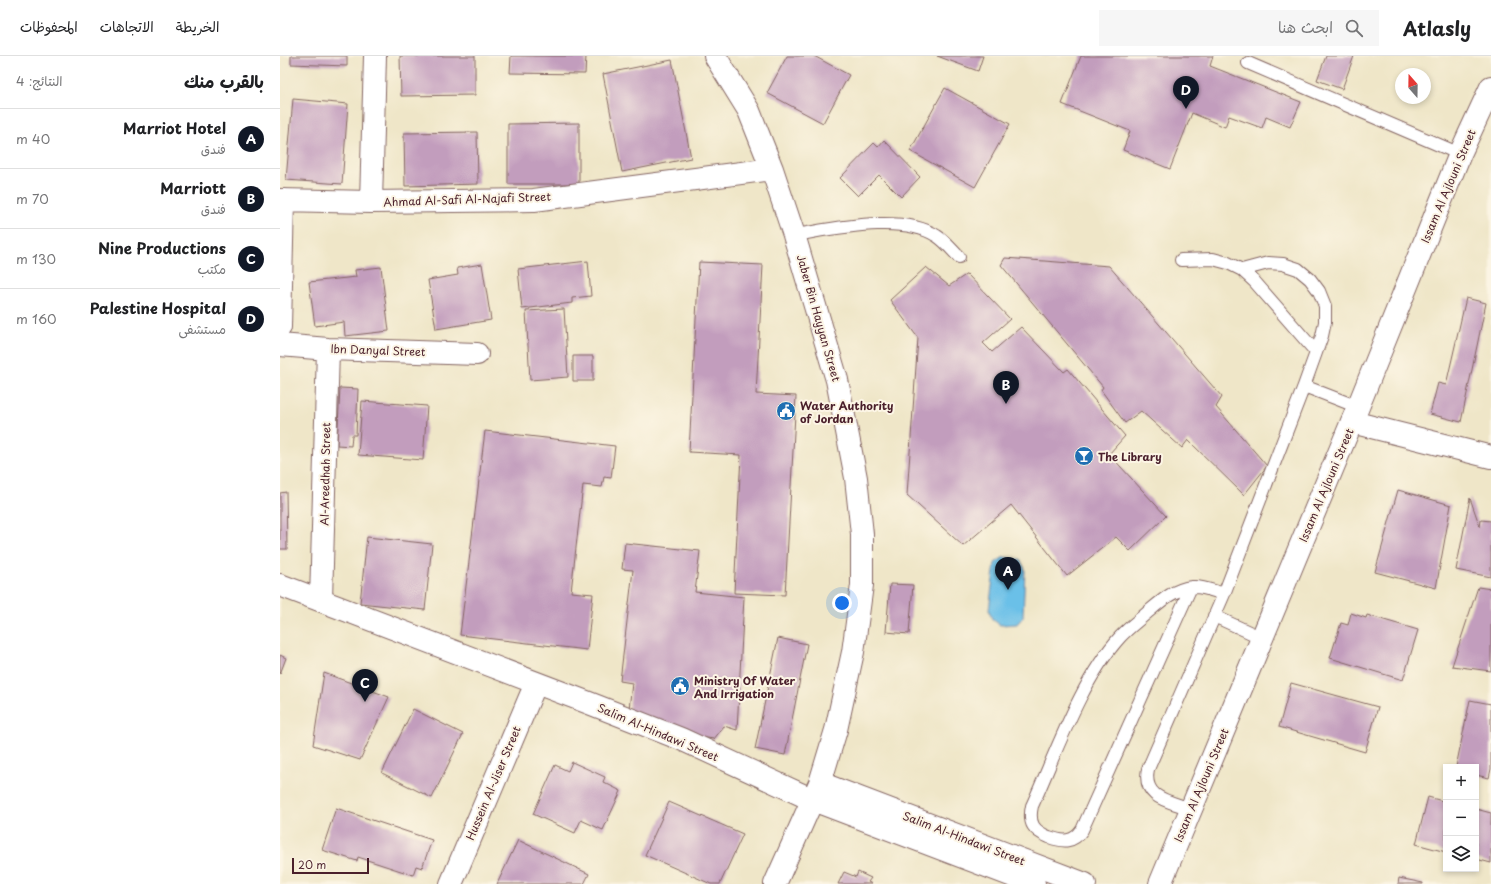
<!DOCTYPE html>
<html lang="ar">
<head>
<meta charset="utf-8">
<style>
	body { margin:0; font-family:"Playpen Sans","Playpen Sans Arabic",sans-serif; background:#f6f6f6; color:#202124; direction:rtl }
	.controls { position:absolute; right:12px; bottom:12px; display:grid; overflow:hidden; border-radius:0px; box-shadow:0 2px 6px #0003 }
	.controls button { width:36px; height:36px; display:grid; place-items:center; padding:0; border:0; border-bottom:1px solid #e0e0e0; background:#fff; color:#202124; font:20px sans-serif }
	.compass { position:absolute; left:1115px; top:12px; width:36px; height:36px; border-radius:50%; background:#fff; box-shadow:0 2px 6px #0003; rotate:340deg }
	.scale { position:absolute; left:12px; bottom:10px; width:77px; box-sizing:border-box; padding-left:4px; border:2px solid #4a1f2b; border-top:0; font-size:11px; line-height:14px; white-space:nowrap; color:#4a1f2b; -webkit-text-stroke:3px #fcf5e5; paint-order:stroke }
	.you { position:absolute; left:562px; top:547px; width:14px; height:14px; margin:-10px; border:3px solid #fff; border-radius:50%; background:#1a73e8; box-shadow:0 0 0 6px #1a73e833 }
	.badge { display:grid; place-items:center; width:26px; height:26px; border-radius:50%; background:#111827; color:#fff; font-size:13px; font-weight:700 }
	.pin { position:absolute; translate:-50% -33px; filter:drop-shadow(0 1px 2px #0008) }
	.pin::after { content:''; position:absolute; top:21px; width:14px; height:12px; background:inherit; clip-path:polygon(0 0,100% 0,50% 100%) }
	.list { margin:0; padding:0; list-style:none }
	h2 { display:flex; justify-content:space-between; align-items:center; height:52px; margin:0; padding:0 16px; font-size:17px }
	h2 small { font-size:13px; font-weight:400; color:#757577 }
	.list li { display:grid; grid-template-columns:26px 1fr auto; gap:12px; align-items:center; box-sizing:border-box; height:60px; padding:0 16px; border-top:1px solid #e0e0e0 }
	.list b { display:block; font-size:15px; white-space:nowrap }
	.list p { margin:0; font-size:13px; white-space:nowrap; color:#757577 }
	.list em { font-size:13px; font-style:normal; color:#757577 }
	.icon { flex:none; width:22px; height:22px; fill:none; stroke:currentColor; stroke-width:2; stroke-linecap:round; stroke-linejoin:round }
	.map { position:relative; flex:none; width:1211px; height:828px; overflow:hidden; direction:ltr }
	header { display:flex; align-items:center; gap:24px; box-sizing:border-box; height:56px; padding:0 20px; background:#fff; border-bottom:1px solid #e0e0e0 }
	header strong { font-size:19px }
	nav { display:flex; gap:22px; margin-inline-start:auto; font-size:14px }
	.search { width:280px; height:36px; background:#f6f6f6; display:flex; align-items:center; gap:10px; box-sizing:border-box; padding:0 14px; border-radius:0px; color:#757577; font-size:15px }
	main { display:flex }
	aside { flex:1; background:#fff }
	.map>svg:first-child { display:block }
	.water { fill:#6bc0e8; stroke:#5a708a }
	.building { fill:#c29dbd }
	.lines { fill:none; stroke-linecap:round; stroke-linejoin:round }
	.lane-casing { stroke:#846562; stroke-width:14 }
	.street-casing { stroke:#846562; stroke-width:24 }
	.secondary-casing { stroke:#846562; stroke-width:24 }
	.lane { stroke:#fff; stroke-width:12 }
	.street { stroke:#fff; stroke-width:22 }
	.secondary { stroke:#fff; stroke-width:22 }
	.labels { text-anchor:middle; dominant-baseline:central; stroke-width:4; stroke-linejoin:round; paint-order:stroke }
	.street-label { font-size:11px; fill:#4a1f2b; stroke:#fcf5e5 }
	.poi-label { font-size:11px; font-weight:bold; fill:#4a1f2b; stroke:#fcf5e5; text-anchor:start }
</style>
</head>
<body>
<header>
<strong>Atlasly</strong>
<div class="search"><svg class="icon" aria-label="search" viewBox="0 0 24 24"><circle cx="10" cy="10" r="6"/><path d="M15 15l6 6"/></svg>ابحث هنا</div>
<nav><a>الخريطة</a><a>الاتجاهات</a><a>المحفوظات</a></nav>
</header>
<main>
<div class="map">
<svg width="1211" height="828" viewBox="0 0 1211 828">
	<rect width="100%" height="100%" fill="#fcf5e5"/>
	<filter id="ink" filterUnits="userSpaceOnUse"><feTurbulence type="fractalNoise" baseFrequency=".025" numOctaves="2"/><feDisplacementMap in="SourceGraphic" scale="8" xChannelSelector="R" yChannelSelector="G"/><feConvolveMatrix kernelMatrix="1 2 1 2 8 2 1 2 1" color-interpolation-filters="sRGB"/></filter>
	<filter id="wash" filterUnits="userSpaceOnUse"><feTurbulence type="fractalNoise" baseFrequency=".012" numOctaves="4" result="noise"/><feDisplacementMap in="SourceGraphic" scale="16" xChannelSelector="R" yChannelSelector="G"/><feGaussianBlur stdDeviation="0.9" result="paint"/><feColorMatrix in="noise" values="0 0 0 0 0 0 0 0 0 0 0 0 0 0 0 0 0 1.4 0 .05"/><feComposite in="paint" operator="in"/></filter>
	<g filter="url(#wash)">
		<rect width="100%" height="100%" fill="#efe6c8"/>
		<path class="water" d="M724,501L740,504L745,513L743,561L737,568L720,569L712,563L709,554L715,507Z"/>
		<g id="blocks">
			<path class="building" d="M11,0H67V10L11,8Z
				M120,0H195V39L121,40Z
				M231,0H306L305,18L230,17Z
				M507,0H534L569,19L543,67L487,37Z
				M657,0H703L698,15Z
				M801,0H933L930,10L1021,46L1010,71L986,61L982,72L949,60L945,71L912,57L890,113L843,94L850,75L782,48Z
				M1046,0H1074L1062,33L1037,24Z
				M392,4L411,102L342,116L323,18Z
				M665,32L730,68L695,131L630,95Z
				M13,43L68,48L62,128L6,124Z
				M299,67V128H228V68Z
				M197,76L198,128L125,130L124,77Z
				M604,84L640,121L621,141L599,119L578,140L560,122L594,87L598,91Z
				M725,202L829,210L942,341L936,351L987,410L964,439L908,384L902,392L861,355L845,367L821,334L823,331L721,209Z
				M308,205L311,240L292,242V247L242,253L238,213Z
				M419,206L483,209L476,338L516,340L505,539L454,537L461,399L409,396Z
				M202,208L211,264L156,273L148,224L178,219L177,212Z
				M101,211L109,275L65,280L64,266L35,270L29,226L76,221L75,214Z
				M646,211L669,230L687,218L730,263L703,287L712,296L741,271L784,316L788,313L845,380L829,398L886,460L850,495L836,481L787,520L731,449L683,490L627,439L638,282L610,244Z
				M1186,242L1206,247L1181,366L1150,358L1158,327L1166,329Z
				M284,253L288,321L250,324L246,255Z
				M293,300H313V325H293Z
				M60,332L78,333L76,379H72L71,390L57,389Z
				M82,345L147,350L143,404L78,399Z
				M205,375L335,390L331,422L324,421L322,431L303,429L291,536L313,538L307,594L180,579Z
				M1118,434L1171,449L1156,532L1095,516Z
				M6,436L7,493H0V437Z
				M1190,442L1200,471L1201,464L1211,465V521L1176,514Z
				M87,481L152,488L145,554L80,547Z
				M345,487L420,495L415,536L464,541L457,674L444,670L434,683L413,680L348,662L352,627L340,625L353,514L342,513Z
				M610,528L633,529L629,578L606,576Z
				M1198,531L1211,533V615L1172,610Z
				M1071,557L1086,562L1087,559L1138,574L1123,624L1050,602L1061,567L1068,569Z
				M498,582L527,588L505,699L475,693Z
				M0,599L6,602L0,618Z
				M44,617L109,641L80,704L33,689Z
				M1011,627L1098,651L1085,696L999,671Z
				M1190,644L1211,648V713L1209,722L1196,719V711H1176Z
				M133,653L183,678L152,742L102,717Z
				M292,706L325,721L323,726L341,735L323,774L301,764L295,777L253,758L275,709L288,715Z
				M1148,741L1166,746V796L1136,788Z
				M389,746L463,778L440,828H431L365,799Z
				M56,752L152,784L142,812L136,810L133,819L78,801L77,805L42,794Z
				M1196,753L1211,757V807L1196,803Z
				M238,784L309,818L304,828H217Z
				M564,816L576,821L578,816L591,822L588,826L592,828H558Z
				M1119,822L1143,827V828H1118Z"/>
		</g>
	</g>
	<g filter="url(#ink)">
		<use href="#blocks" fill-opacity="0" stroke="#846562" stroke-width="1"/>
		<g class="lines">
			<defs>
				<path id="lane" d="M968,7L1180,98
					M514,179C553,173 622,157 657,180C665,185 672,194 679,201
					M901,204L933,203L948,207L962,214L974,225L1036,296
					M1024,330L1078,351
					M911,531L802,774C793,787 783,786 769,781C754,775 748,768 752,750C776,697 801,624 840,581C848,572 859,564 868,556C881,545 894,533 912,531C923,530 933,535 944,538
					M934,560L982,582
					M911,753C889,745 862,743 868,713L944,538L1024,330L1042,280L1045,266V250L1039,235L1030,223L1018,213L1003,208L988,207L962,214"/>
				<path id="street" d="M435,0L469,55L492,113L514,179L557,324L576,422L582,478V529L573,596L556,674L540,727L495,828
					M0,144L91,146L254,144L492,113
					M91,146L95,0
					M0,271L3,144
					M0,289L48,293L197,298
					M1072,366L1211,401
					M0,529L309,647L401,683L533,744L754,828
					M41,544L48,293
					M540,727L805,828
					M171,828L256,627"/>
				<path id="secondary" d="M880,828L1078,351L1180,98L1211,31"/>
			</defs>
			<use href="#lane" class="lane-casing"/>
			<use href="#street" class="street-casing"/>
			<use href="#secondary" class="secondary-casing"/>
			<use href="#lane" class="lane"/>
			<use href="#street" class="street"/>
			<use href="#secondary" class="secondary"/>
		</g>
	</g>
	<defs>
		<symbol id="civic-disc" viewBox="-11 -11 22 22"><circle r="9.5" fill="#1f6fb2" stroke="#fcf5e5"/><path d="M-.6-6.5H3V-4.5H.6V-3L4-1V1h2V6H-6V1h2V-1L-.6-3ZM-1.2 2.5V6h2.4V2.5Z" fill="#fff"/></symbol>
		<symbol id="bar-disc" viewBox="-11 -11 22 22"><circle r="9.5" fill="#1f6fb2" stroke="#fcf5e5"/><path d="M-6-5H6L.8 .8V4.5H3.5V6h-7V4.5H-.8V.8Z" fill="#fff"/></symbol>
	</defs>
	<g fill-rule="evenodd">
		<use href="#civic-disc" x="495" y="344" width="22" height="22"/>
		<use href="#bar-disc" x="793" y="389" width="22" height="22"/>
		<use href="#civic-disc" x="389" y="619" width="22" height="22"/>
	</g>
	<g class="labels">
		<g class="street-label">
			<text transform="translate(1168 130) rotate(-67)">Issam Al Ajlouni Street</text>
			<text transform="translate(187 143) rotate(-2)">Ahmad Al-Safi Al-Najafi Street</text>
			<text transform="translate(539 262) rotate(74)">Jaber Bin Hayyan Street</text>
			<text transform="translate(98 294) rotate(2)">Ibn Danyal Street</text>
			<text transform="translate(45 418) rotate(-89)">Al-Areedhah Street</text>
			<text transform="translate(1046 429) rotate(-67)">Issam Al Ajlouni Street</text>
			<text transform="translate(378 676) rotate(23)">Salim Al-Hindawi Street</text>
			<text transform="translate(213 727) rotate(-67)">Hussein Al-Jiser Street</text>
			<text transform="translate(921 729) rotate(-67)">Issam Al Ajlouni Street</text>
			<text transform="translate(684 782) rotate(21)">Salim Al-Hindawi Street</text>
		</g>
		<g class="poi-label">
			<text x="520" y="349">Water Authority<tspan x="520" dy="13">of Jordan</tspan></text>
			<text x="818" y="400">The Library</text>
			<text x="414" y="624">Ministry Of Water<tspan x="414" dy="13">And Irrigation</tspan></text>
		</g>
	</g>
</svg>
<div class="controls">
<button>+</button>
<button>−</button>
<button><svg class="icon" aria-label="layers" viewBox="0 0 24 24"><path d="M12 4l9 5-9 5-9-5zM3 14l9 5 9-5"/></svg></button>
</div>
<svg class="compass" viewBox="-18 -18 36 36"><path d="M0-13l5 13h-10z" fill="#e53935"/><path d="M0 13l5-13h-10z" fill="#757577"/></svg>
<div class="scale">20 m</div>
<div class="you"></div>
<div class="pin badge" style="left:728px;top:534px">A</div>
<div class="pin badge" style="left:726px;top:348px">B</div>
<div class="pin badge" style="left:85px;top:646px">C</div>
<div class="pin badge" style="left:906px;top:53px">D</div>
</div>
<aside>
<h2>بالقرب منك<small>النتائج: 4</small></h2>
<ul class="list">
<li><span class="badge">A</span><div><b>Marriot Hotel</b><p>فندق</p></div><em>40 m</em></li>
<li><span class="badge">B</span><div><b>Marriott</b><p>فندق</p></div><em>70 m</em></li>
<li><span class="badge">C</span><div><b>Nine Productions</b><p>مكتب</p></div><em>130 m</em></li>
<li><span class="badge">D</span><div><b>Palestine Hospital</b><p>مستشفى</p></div><em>160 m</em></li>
</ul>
</aside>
</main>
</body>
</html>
